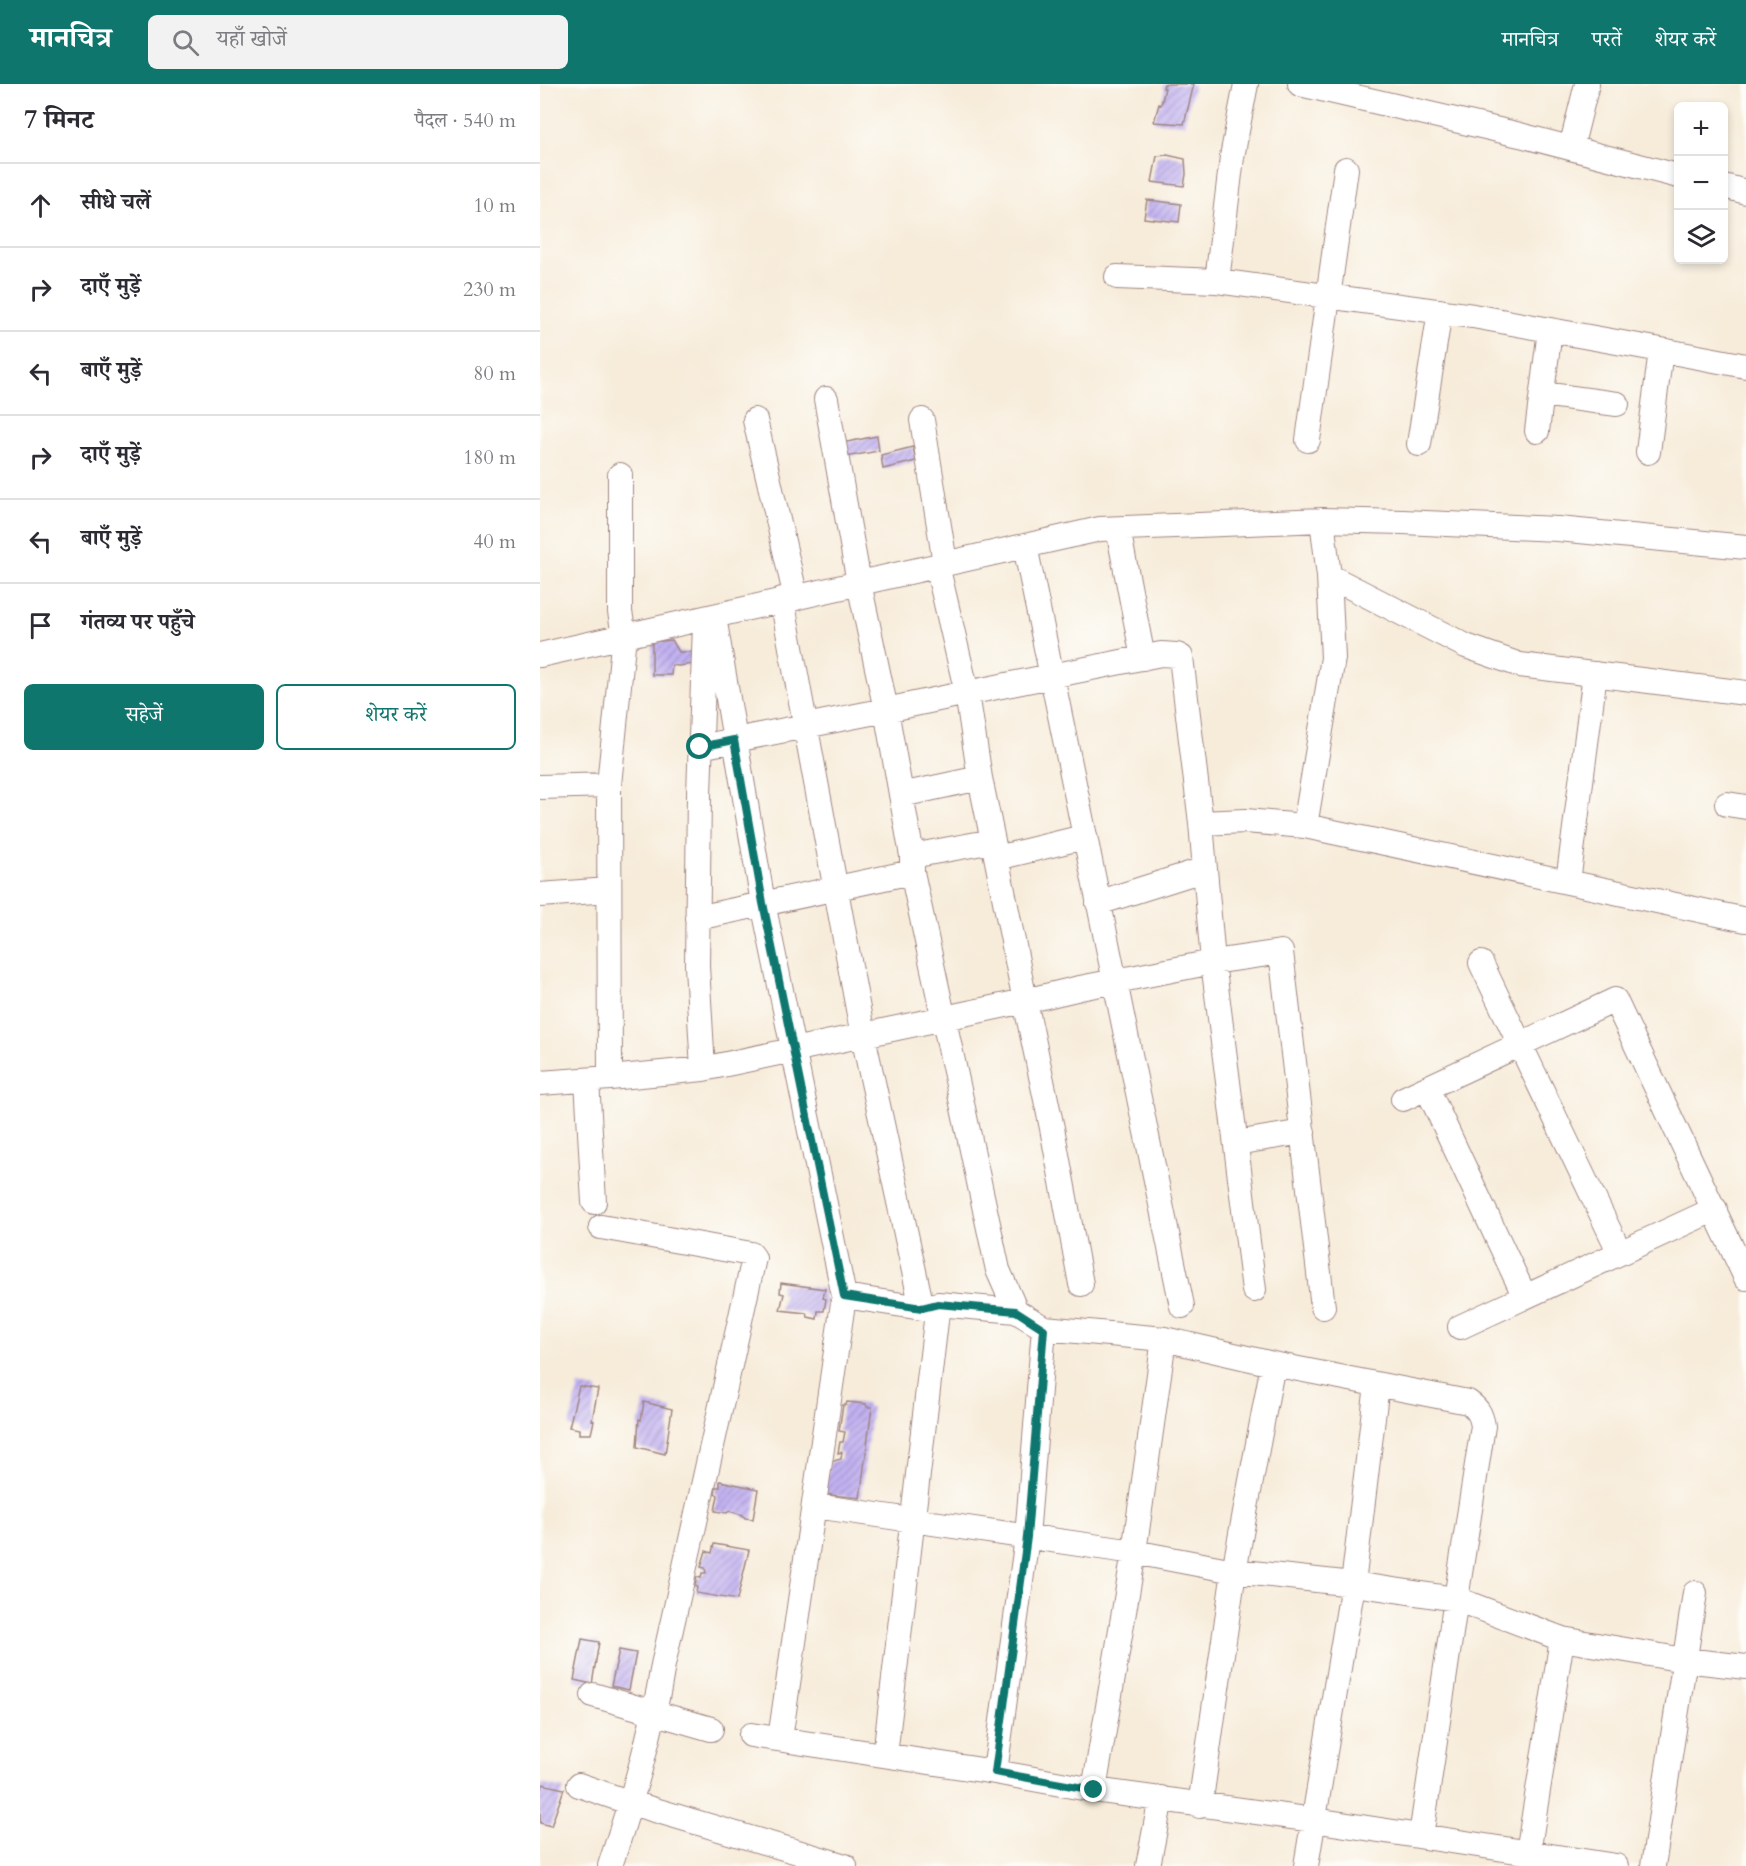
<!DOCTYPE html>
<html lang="hi">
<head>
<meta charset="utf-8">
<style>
	body { margin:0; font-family:Cardo,"Noto Serif Devanagari",serif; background:#f2f2f3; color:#2b2b33 }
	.controls { position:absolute; right:18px; top:18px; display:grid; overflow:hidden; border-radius:9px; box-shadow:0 3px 9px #0003 }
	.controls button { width:54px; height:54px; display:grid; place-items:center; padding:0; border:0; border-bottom:2px solid #e1e1e2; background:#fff; color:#2b2b33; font:30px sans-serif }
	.stop { position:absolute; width:18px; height:18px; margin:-14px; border:4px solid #0f766e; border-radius:50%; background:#fff }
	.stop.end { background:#0f766e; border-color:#fff; box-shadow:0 2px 6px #0008 }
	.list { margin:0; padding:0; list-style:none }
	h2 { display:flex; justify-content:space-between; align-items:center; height:78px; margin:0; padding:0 24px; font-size:26px }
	h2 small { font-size:20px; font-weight:400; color:#7c7c81 }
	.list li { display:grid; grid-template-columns:39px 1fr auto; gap:18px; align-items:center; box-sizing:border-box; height:84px; padding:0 24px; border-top:2px solid #e1e1e2 }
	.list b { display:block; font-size:22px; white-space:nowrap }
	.list em { font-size:20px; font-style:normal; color:#7c7c81 }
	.actions { display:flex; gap:12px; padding:18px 24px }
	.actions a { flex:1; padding:14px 0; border:2px solid #0f766e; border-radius:9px; text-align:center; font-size:21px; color:#0f766e }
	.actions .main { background:#0f766e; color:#fff }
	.icon { flex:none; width:33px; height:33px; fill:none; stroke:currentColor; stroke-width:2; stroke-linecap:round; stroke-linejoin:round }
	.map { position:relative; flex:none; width:1206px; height:1782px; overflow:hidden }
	header { display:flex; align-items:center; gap:36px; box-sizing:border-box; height:84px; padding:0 30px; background:#0f766e; color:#fff }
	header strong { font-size:28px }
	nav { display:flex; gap:33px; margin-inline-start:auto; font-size:21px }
	.search { width:420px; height:54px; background:#f2f2f3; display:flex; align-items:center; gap:15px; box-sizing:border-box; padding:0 21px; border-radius:9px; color:#7c7c81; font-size:22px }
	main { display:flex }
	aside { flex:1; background:#fff }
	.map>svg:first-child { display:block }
	.building { fill:url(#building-hatch) }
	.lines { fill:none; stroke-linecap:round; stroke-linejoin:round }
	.minor-casing { stroke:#a08682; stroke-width:26 }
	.minor { stroke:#fff; stroke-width:24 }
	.route { stroke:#0f766e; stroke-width:8 }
</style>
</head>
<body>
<header>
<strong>मानचित्र</strong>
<div class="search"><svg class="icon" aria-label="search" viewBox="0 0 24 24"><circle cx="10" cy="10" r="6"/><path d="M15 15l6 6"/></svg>यहाँ खोजें</div>
<nav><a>मानचित्र</a><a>परतें</a><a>शेयर करें</a></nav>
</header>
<main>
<aside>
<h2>7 मिनट<small>पैदल · 540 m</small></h2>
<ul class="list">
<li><svg class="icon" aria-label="ahead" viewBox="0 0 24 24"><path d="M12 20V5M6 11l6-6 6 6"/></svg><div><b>सीधे चलें</b></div><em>10 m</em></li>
<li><svg class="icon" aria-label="right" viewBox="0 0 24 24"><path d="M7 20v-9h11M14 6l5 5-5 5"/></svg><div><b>दाएँ मुड़ें</b></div><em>230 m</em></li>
<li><svg class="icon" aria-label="left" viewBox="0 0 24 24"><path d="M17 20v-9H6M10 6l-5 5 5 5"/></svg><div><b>बाएँ मुड़ें</b></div><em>80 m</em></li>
<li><svg class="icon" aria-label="right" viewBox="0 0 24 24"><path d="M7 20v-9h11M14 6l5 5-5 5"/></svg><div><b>दाएँ मुड़ें</b></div><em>180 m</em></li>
<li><svg class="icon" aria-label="left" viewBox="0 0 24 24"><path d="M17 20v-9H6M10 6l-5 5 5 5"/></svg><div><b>बाएँ मुड़ें</b></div><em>40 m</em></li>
<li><svg class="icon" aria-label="arrive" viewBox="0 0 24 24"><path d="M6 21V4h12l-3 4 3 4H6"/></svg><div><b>गंतव्य पर पहुँचे</b></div></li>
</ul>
<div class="actions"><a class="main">सहेजें</a><a>शेयर करें</a></div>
</aside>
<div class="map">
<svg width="1206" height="1782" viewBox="0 0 1206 1782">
	<defs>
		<pattern id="building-hatch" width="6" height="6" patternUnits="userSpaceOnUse" patternTransform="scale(1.5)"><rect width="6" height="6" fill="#c2b2f2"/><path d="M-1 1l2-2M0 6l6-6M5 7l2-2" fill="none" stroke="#a090c4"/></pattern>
	</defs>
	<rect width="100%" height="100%" fill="#fdfcf7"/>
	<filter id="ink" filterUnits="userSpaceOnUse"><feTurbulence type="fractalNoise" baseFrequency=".0167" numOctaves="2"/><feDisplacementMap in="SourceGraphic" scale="12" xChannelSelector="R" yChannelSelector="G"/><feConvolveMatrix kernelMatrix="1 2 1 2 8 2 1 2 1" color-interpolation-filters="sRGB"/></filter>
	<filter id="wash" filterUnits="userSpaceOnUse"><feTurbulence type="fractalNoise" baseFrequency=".008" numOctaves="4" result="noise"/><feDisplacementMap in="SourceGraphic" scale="24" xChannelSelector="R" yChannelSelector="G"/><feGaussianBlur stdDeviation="1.35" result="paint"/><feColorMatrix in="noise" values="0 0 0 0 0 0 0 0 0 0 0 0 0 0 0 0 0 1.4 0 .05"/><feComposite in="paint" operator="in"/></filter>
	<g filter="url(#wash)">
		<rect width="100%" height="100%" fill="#f7ecda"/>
		<g id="blocks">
			<path class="building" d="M624,0H654L644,40L614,38L619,20L621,21L625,4H623Z
				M627,71L645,75L646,90L644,102L612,98L617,72Z
				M607,116L641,120L639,138L604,134Z
				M337,352L339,367L305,373L302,359Z
				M373,363L376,377L343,385L341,371Z
				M132,556L139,568H162L161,579L138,582L132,581L131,591H112V558Z
				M241,1199L285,1205L283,1214L286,1215L284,1227H278L277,1235L268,1233L266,1229L240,1226L244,1210L240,1209Z
				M39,1302L58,1305L52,1336L54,1337L51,1350H39V1345L29,1343Z
				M104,1318L132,1325L125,1370L97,1363L99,1335L101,1336Z
				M307,1318L326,1320L327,1323H332L320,1414L282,1410L290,1378L301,1375L302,1368L298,1369L300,1358H303L305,1348L299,1347L303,1321H306Z
				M180,1397L218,1405L213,1435L205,1434L203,1431L189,1427L187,1429L175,1427L178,1411L175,1409L176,1403H180Z
				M174,1460L209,1466L197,1516L156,1509L157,1503L155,1502L157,1493L161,1494L162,1489H166L165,1484L161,1483L166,1467L172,1469Z
				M42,1555L59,1558L52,1600L34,1596Z
				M79,1566L96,1569L89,1606L71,1602Z
				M2,1700L24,1705L11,1742L0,1739V1707Z"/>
		</g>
	</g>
	<g filter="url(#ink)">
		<use href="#blocks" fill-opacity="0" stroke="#a08682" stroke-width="1.5"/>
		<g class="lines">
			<defs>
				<path id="minor" d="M706,0L692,73L677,197L933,232L1010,246L997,347
					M760,0L980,51L1138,92
					M1031,64L1047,0
					M1184,102L1206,108
					M577,193L677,197
					M1010,246L1121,266L1108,368
					M1121,266L1206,282
					M1002,310L1077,320
					M286,315L319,499L346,626L427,609L397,481
					M215,336L256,514
					M382,336L405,479
					M768,356L806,85
					M879,360L900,227
					M578,445L603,574
					M485,462L642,1222
					M789,492L926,562L980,581L1206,609
					M242,515L323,952L382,1224
					M174,533L223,819L304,1212L240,1655
					M0,571L560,445L782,436L863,438L1018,445L1206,463
					M0,703L69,701
					M361,711L440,694L427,609L621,570L637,571L641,573L661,739L673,878L540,904L485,917L512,1044L541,1200
					M1187,720L1206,723
					M661,739L705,737L765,742L1206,836
					M765,742L793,574L789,492L782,436
					M372,772L453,757L440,694
					M457,774L544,753
					M372,788L458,1186L476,1227
					M1028,798L1055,590
					M0,811L69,806
					M558,819L665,785
					M157,834L372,788V772L346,626L160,663
					M941,879L1080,1169
					M163,985L485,917L453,757
					M70,994L163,985L157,882L159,710L165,541
					M47,996L54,1118
					M0,999L70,994L69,701L84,551L80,528V391
					M887,1004L985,1213
					M863,1015L1075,916L1206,1194
					M696,1059L763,1048
					M61,1143L211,1170L214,1174L123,1581C112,1651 92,1715 70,1782
					M714,1206L673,878L741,868L783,1223
					M304,1212L382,1224L398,1220L476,1227L504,1244L624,1255L733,1280L928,1318C938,1325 941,1330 943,1342L916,1515L1022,1555L1144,1576L1206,1583
					M920,1243L1175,1125
					M275,1422L594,1468L694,1487L813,1500L916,1515L881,1752
					M53,1611L171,1645
					M211,1651L455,1688L554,1706L774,1736L1076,1782
					M345,1671L398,1220
					M455,1688L487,1453L504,1244
					M39,1701L91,1719L305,1782
					M554,1706L594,1468L624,1255
					M660,1722L694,1487L733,1280
					M988,1769L1022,1555
					M608,1782L621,1714
					M766,1782L813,1500L837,1301
					M1113,1782L1155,1509"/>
			</defs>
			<use href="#minor" class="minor-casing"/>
			<use href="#minor" class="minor"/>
		</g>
	</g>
	<g class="lines" filter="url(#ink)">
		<path class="route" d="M160,663L194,656L223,819L304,1212L382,1224L398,1220L476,1227L504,1245L487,1453L455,1688L554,1706"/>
	</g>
</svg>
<div class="controls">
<button>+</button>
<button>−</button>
<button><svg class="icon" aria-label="layers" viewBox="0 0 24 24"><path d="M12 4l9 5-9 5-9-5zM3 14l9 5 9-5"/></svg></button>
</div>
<div class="stop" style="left:160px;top:663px"></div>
<div class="stop end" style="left:554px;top:1706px"></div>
</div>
</main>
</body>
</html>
